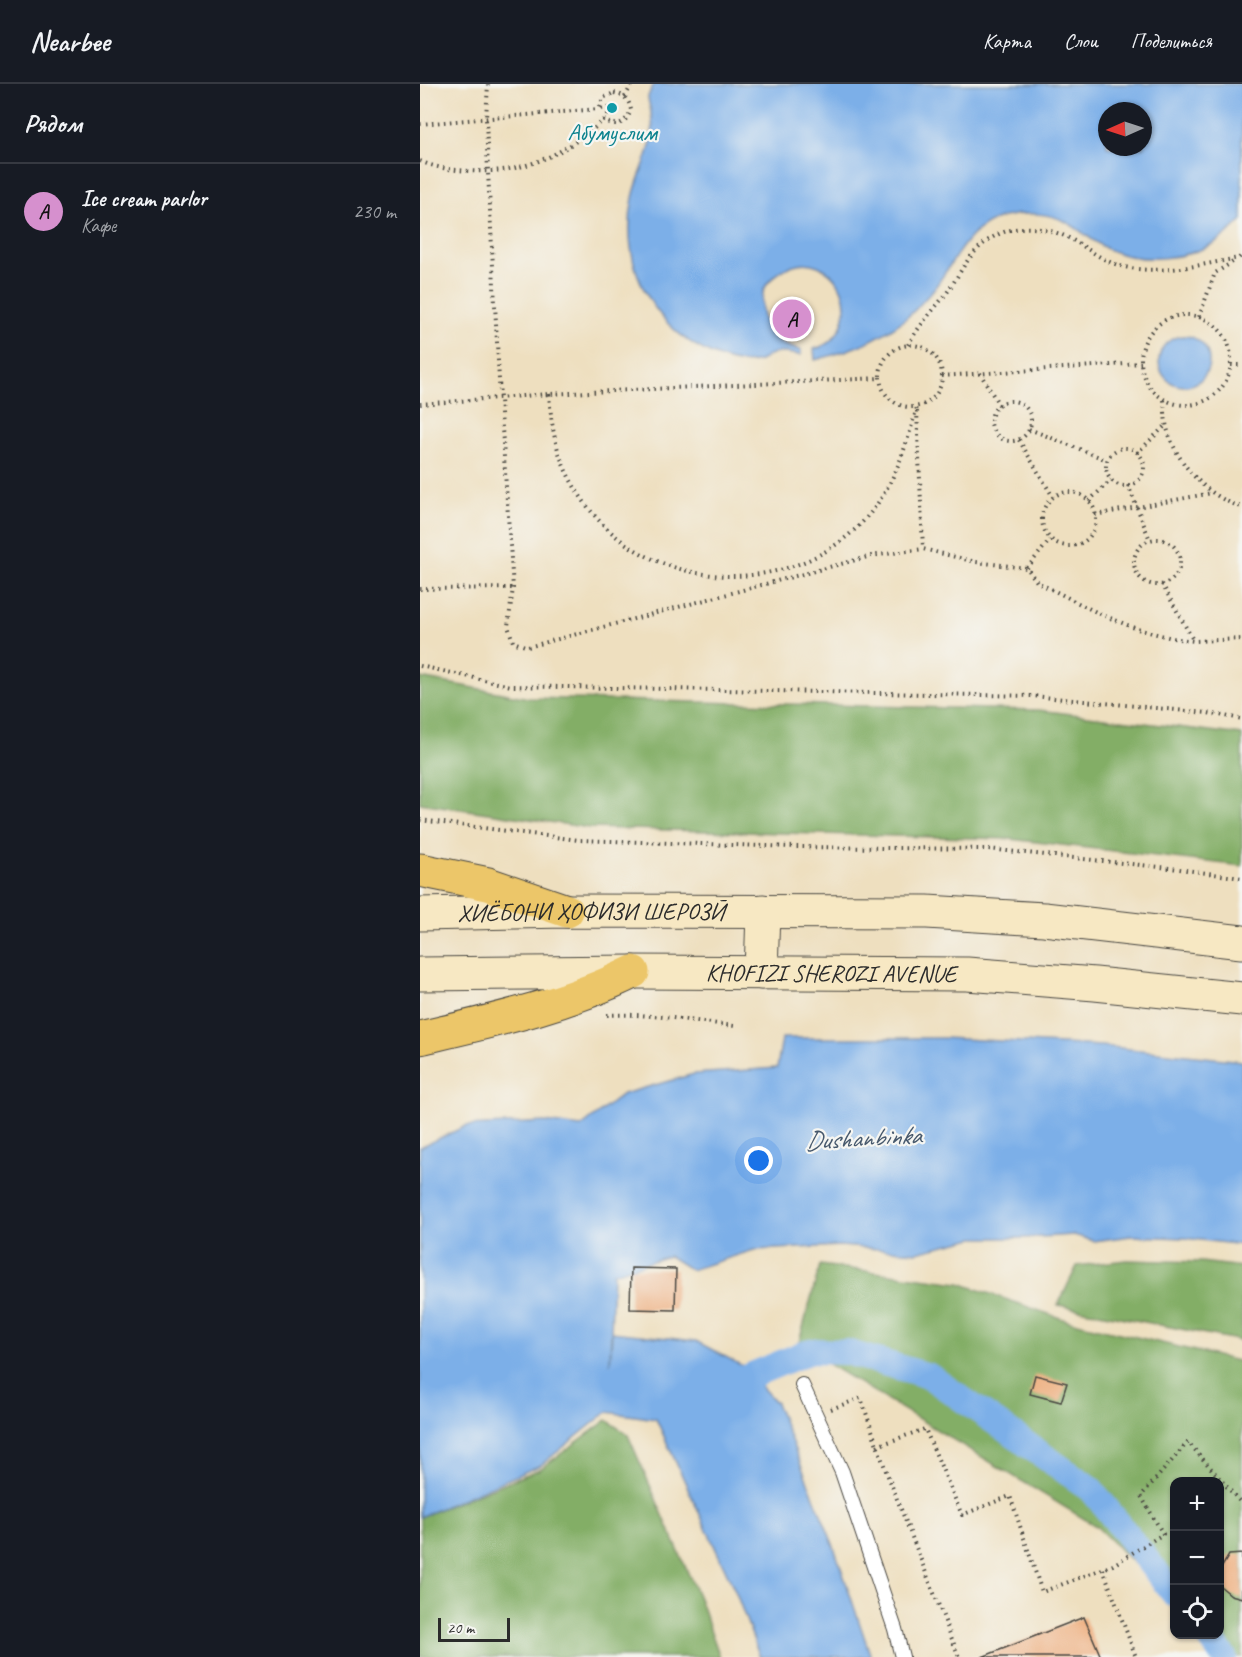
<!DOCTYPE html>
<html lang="ru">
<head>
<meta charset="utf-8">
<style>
	body { margin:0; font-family:Caveat,sans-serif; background:#20242c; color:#f1f3f6 }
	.controls { position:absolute; right:18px; bottom:18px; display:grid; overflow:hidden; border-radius:12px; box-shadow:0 2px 4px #0004 }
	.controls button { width:54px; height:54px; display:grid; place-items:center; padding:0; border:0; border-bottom:2px solid #363941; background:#171b24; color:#f1f3f6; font:30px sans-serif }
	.compass { position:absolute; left:678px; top:18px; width:54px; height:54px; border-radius:50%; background:#171b24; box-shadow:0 2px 4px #0004; rotate:267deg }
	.scale { position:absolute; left:18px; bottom:15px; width:72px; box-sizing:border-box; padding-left:6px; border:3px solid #2b2b2b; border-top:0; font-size:16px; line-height:21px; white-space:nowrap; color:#2b2b2b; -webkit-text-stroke:4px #f6f6f2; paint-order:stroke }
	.you { position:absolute; left:339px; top:1077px; width:21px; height:21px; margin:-15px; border:4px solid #fff; border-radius:50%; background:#1a73e8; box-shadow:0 0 0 9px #1a73e833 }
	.badge { display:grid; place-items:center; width:39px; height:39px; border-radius:50%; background:#d690ce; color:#111; font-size:20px; font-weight:700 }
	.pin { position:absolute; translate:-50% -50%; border:3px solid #fff; box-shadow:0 2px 6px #0006 }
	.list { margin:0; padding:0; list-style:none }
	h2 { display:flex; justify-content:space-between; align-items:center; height:78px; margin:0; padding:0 24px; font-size:26px }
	h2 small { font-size:20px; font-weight:400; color:#9ea1a6 }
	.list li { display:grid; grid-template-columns:39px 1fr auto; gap:18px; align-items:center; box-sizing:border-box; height:96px; padding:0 24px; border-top:2px solid #363941 }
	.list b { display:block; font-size:22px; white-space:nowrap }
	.list p { margin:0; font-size:20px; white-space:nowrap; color:#9ea1a6 }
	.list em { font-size:20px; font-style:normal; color:#9ea1a6 }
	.icon { flex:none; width:33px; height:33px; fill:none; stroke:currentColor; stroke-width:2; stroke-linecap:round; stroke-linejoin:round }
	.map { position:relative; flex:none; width:822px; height:1573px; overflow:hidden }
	header { display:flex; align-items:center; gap:36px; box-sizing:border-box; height:84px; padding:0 30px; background:#171b24; border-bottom:2px solid #363941 }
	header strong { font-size:28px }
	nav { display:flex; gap:33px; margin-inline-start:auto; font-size:21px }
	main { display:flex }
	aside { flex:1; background:#171b24 }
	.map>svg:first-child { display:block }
	.forest { fill:#83ae66; stroke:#576c48; stroke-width:1.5 }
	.water { fill:#7bafe8; stroke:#536d8a; stroke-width:1.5; fill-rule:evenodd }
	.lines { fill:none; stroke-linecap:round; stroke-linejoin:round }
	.canal { stroke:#7bafe8; stroke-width:26 }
	.building { fill:#eda875 }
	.lane-casing { stroke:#484641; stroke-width:16 }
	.secondary-casing { stroke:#484641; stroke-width:35 }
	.highway-casing { stroke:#484641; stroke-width:35 }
	.path { stroke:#484641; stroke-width:4; stroke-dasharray:1.5 4.5; stroke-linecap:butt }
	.lane { stroke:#fff; stroke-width:14 }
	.secondary { stroke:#f7e8c3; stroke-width:33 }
	.highway { stroke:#ecc669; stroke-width:33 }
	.culture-dot { fill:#0f9aa8; stroke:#f6f6f2; stroke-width:2 }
	.labels { text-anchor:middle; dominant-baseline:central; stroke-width:4.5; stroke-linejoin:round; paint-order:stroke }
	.culture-label { font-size:24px; fill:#0d838f; stroke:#f6f6f2 }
	.street-label { font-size:24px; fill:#2b2b2b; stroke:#f6f6f2 }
	.water-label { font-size:26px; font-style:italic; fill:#47596d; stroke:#f6f6f2 }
</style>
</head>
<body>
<header>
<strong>Nearbee</strong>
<nav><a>Карта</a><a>Слои</a><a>Поделиться</a></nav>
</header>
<main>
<aside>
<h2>Рядом<small></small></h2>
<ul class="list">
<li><span class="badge">A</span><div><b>Ice cream parlor</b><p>Кафе</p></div><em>230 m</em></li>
</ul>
</aside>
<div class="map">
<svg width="822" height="1573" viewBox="0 0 822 1573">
	<rect width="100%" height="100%" fill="#f6f6f2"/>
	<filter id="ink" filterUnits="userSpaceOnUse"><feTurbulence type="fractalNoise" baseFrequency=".0167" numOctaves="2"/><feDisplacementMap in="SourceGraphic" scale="12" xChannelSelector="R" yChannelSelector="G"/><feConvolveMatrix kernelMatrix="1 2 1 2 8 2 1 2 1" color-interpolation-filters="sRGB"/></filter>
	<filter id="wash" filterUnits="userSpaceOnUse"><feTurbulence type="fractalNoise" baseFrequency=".008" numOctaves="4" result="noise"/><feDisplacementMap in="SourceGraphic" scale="24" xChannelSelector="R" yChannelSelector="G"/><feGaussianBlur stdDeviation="1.35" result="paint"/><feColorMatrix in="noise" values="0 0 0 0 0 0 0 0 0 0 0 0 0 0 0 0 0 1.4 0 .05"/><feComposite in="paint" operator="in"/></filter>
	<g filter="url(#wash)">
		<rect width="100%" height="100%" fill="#eedfbf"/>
		<path class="forest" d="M0,594L109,614L619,626L822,651V782L590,755L170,744L0,719Z
			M706,1176L781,1178L822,1183V1257L638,1221L657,1182Z
			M400,1181L539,1199L649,1237L822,1278V1573H790L773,1551L800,1550V1398H754V1526L734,1499L676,1442L378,1262Z
			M187,1336L208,1351L279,1514L300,1573H0V1433L120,1385Z"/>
		<path class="water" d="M234,0H822V136C813,145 804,153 794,159C766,176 722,179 692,167C675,161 662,146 646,138C628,128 604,128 584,133C548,142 536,175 516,202C510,210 502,218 495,226C468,253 431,267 395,276L394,265C433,256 436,198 398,182C386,177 374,179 363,186C354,192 346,198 343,209C337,238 352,260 381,266V271C372,270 362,268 354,269C349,270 346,274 342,276C332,281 312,278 302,274C235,250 198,183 213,114C217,94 227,77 231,58C233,49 233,39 231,30C231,25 228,18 228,13C229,9 232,4 234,0ZM687,27H723V63H687Z
			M739 277a25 25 0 1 1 50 0a25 25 0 1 1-50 0Z
			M362,954H523L682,962L822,977V1161L764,1154L711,1152L674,1157L654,1151L604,1154H554L497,1168L420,1162L334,1166L271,1186L249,1172L193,1189L190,1280L192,1248L276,1257L323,1282L356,1319L413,1460L451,1573H340L316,1509L236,1335L187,1328L121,1381L0,1433V1063L46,1042L125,1038L161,1043L203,1010L274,990L357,984Z"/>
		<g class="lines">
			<path class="canal" d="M298,1305L390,1267L426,1268L509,1292L671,1405L754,1510
				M787,1550L804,1573"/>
		</g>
		<g id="blocks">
			<path class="building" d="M211,1184L256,1185L255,1226L210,1225Z
				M615,1291L647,1299L641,1318L610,1310Z
				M822,1470V1514L811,1511L800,1502V1486L809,1471Z
				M664,1533L681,1573H562Z"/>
		</g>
	</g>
	<g filter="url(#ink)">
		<use href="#blocks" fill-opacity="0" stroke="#484641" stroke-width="1.5"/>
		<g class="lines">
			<defs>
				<path id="lane" d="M382,1301L422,1388L475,1545L482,1573"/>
				<g id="secondary">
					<path id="s1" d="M0,830L147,827L507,828L624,835L822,858"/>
					<path d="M341,889L343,827"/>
					<path id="s2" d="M0,890L213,888L547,890L675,900L822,915"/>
				</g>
				<path id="highway" d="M0,786L68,800L147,827
					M0,954C73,937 146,921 213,888"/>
			</defs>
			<use href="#lane" class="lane-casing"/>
			<use href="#secondary" class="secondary-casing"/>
			<use href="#highway" class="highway-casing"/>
			<path class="path" d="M68,0L66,34L68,88L80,315L93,504L88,542L93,558L108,563L451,472L503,465L556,478L607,484L617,498L678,529L717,545L752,554L774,557L822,555
				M194,9C205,11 209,16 211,26C206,40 196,44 184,36L192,24L179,25L183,14Z
				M205,13L212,0
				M0,40L179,25
				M0,77C16,84 32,86 50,87C104,90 143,71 184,36
				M721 276a45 45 0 1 1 90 0a45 45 0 1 1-90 0Z
				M779,233L795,189L816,176
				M488,261C500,240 511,229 526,210C534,199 540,187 548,176C571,146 601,137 637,149C664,158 679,179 710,184C746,190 784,180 819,174L822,171
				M460 292a31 31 0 1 1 62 0a31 31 0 1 1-62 0Z
				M811,281H822
				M560,289L579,321
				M522,292L721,279
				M129,310C132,351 138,379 161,413C225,514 384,519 455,423C477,393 487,359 497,323
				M744,316C745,324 745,332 746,339C753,376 786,413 822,423
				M571 337a20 20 0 1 1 40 0a20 20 0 1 1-40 0Z
				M0,320L129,310L460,294
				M497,327L503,465
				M609,345L687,376
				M599,356L633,413
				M686 383a19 19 0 1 1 38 0a19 19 0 1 1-38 0Z
				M717,369L746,341
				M708,401L730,456
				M622 435a27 27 0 1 1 54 0a27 27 0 1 1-54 0Z
				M669,417L691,396
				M675,431L792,409
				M714 478a23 23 0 1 1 46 0a23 23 0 1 1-46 0Z
				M607,484L630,456
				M742,500L773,556
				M0,505L93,504
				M0,582L91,602L613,612L787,629L822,635
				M0,736L158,756L376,763L568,765L759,785L822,794
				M187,931C230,929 272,937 315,942
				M411,1325L441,1314L466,1387L539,1573
				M457,1362L505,1345L542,1431L590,1412L622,1508L693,1481L743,1450L721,1412L768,1358L822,1420
				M683,1485L716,1573"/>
			<use href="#lane" class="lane"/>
			<use href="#secondary" class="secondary"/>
			<use href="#highway" class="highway"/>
		</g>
	</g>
	<circle class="culture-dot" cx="192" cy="24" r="6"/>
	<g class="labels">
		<g class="culture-label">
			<text x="192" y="48">Абумуслим</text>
		</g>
		<g class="street-label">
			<text stroke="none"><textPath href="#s1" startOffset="171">ХИЁБОНИ ҲОФИЗИ ШЕРОЗӢ</textPath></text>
			<text stroke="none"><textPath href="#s2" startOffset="411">KHOFIZI SHEROZI AVENUE</textPath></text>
		</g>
		<g class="water-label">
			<text transform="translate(443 1054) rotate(-3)">Dushanbinka</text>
		</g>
	</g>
</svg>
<div class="controls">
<button>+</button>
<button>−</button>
<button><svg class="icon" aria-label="locate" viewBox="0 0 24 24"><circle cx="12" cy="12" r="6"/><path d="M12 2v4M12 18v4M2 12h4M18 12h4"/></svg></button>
</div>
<svg class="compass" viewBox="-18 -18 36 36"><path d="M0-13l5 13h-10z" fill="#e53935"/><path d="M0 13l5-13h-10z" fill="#9ea1a6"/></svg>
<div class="scale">20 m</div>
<div class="you"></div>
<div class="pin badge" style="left:372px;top:235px">A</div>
</div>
</main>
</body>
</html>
